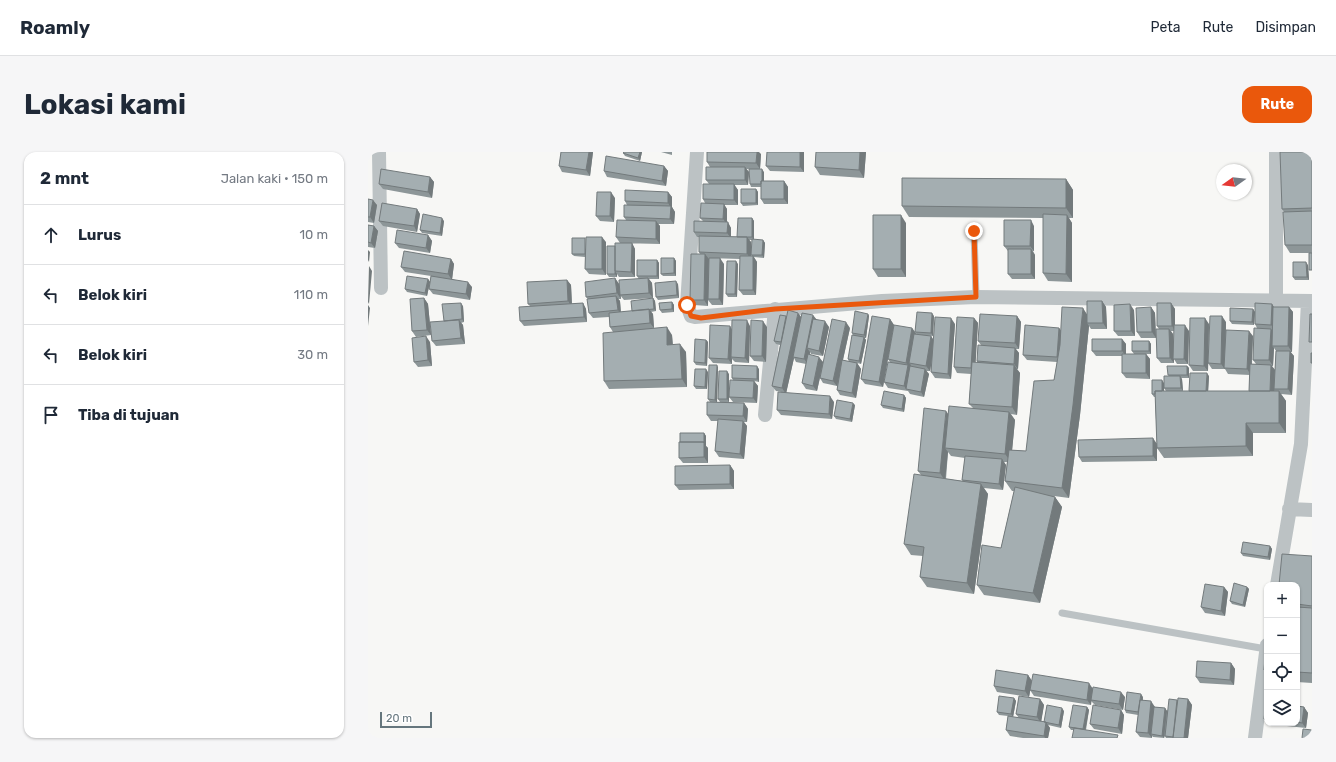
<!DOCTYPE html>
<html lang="id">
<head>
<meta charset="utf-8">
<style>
	body { margin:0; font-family:Rubik,sans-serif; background:#f6f6f7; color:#1f2937 }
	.controls { position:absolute; right:12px; bottom:12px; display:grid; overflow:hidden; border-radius:8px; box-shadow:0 1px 3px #0004 }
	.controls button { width:36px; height:36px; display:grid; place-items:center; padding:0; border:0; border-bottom:1px solid #e0e1e3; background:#fff; color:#1f2937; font:20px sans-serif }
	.compass { position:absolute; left:848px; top:12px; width:36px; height:36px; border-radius:50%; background:#fff; box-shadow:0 1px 3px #0004; rotate:255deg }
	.scale { position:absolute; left:12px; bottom:10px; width:52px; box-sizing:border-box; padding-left:4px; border:2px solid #65767d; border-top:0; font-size:11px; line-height:14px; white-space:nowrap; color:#65767d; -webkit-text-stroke:3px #fff; paint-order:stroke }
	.stop { position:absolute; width:12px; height:12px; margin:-9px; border:3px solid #ea580c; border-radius:50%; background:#fff }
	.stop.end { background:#ea580c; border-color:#fff; box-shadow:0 1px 4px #0008 }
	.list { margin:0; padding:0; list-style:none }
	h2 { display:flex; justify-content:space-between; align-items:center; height:52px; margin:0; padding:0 16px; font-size:17px }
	h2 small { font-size:13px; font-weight:400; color:#747a83 }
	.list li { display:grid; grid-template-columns:26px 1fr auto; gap:12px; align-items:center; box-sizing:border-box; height:60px; padding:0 16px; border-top:1px solid #e0e1e3 }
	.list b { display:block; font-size:15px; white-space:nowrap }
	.list em { font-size:13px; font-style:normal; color:#747a83 }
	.icon { flex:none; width:22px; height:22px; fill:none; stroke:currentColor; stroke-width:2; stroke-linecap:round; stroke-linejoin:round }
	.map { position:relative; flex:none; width:944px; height:586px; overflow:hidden; border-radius:12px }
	header { display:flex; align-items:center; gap:24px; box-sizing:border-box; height:56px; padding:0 20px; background:#fff; border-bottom:1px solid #e0e1e3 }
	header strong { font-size:19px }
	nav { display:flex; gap:22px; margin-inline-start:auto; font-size:14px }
	.intro { display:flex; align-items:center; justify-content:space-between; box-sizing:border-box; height:96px; padding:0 24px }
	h1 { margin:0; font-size:28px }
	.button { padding:10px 18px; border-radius:12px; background:#ea580c; color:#fff; font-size:14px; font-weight:700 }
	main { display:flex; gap:24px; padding:0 24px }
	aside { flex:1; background:#fff; border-radius:12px; box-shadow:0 1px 3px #0004 }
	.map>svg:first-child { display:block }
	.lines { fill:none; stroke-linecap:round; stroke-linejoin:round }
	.lane { stroke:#bcc2c4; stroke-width:7 }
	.street { stroke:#bcc2c4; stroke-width:14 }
	.wall { fill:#8d9698; fill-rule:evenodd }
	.shaded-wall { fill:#737a7c }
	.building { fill:#a4aeb1; stroke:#737a7c }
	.route { stroke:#ea580c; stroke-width:5 }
</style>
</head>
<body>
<header>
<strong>Roamly</strong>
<nav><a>Peta</a><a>Rute</a><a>Disimpan</a></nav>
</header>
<div class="intro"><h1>Lokasi kami</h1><a class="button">Rute</a></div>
<main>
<aside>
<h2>2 mnt<small>Jalan kaki · 150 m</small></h2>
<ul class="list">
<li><svg class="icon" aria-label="ahead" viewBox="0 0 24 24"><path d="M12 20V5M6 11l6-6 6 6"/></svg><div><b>Lurus</b></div><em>10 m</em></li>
<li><svg class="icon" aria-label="left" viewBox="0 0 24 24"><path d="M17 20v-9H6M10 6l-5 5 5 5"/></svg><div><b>Belok kiri</b></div><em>110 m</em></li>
<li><svg class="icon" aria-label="left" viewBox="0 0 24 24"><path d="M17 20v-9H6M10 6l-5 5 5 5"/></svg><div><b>Belok kiri</b></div><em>30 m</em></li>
<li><svg class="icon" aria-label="arrive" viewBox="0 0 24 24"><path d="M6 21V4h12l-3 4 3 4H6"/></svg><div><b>Tiba di tujuan</b></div></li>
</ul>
</aside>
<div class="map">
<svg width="944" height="586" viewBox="0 0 944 586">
	<rect width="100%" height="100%" fill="#f7f7f5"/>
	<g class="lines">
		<path class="lane" d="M606,79L608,145
			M694,461L898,497"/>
		<path class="street" d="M11,0L13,136
			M329,0L319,153L323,164L327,165L514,149L608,145L944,149
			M908,148V0
			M397,263L407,157
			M921,357L944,358
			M909,433L933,292L940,149
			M887,586L899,493"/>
	</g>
	<path class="wall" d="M193,0H225L222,24L194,20L191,14Z
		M256,0H274L272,9L257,4L255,1Z
		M293,0H304V3Z
		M399,0H436V20L402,19L398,14Z
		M448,0H498L496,26L452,23L447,15Z
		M944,0V101H922L917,93L916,60L914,57Z
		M393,2L392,17H378L381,20L380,33H366L370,38V53H356L359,57V70L363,76V85H369L384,66L386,69V88H395L397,91L396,106L386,105L389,110L388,143H375L371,138L372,107L340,106L356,112L355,153H344L340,148V154L326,153L322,148L332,102L331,100V85H329L326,80L335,69L332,66L337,51L335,47L341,32L338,28L342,15L339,10ZM381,88H384L383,103L384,104H383V90Z
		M296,14L300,19L298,34L239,25L236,19Z
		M396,20V29H416L420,35V52H396L393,47V35H383L382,32Z
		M62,25L66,30L64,46L15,37L11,32Z
		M698,27L705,38V66H701L704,71V130L680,129L675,121V66L541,65L534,54Z
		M388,37L390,40V53L375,54L373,51Z
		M300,40L304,45V55L307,60L306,72H290L292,74V92L252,91L248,85L258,68L256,65L259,53L257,49Z
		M247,46L246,70L232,69L228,64Z
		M0,47L9,53L6,71L0,70Z
		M49,57L52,62L49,80L15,74L11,69Z
		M76,69L74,84L54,81L52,78Z
		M538,71V125H510L505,117Z
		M0,73L6,74L10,79L7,96L0,95Z
		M666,74V99H665L667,103V127H644L640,122V99L636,94Z
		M60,83L64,89L62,101L31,96L27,91Z
		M238,90V123L221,122L217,117V105L206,104L204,102Z
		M264,91L267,97V125H251L249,122V125H241L239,122L247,94Z
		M306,106L308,109V124H295L293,122Z
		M83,107L86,112L84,127L104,135L102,148L65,142L61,137L63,124L37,120L33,115Z
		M289,108L291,111V127H281L284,131L285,146L256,148L252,143L271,127L269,124Z
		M370,112L369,145H360L358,142Z
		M940,113L941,128H927L925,125Z
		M247,126L251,132L253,147H250L252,149L253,160L264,159L285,146L287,149L288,159L283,160L285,162L286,176L304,183L305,192L318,200L319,235L241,237L236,229L245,180L242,175L241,165L225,166L221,161L220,147L218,145Z
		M60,127L62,130L59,144L39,140L37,137Z
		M199,128L203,133L204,152L215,151L218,157L219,170L156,174L152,169L162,154L160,152Z
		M310,132L311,146L290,148L288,145Z
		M56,146L60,152L63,183L48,185L44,179Z
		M734,149L738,155L739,177H723L721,174L712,263L701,346L686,344L687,345L694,355L672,451L616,443L609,433L633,396L646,339H644L637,329L639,310H636L638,313L635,338L616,336L620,342L606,442L559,435L552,425L555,404L543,403L536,392L553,323L550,319L581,263L605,256L601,252L603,222L589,221L586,215L606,166L610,171L607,210L609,211V209L613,193L610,189L649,164L653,170L651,197H648L651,201L650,217H649L652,221L649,263L643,262L647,268L644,298L658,299L686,228L689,210L659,208L655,203L691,176L693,179L719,162ZM580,300L583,304L597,306L594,328L595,329L578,327Z
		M304,150L306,153V160L294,161L292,158Z
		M803,151L807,157V173L821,179L820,212H809L806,207V211H793L789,206L791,177L789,174ZM803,179H806V200L805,182Z
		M904,152L905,155H921L925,160L924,200H922L926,204L924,243L913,242L918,249V281H885V304L796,306L789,296V309L714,310L711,305L789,291L787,245H786L784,242L796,231V239H798L796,236L801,224L800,223L819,214L821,216V226H813L814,227L815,239H821L841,224L840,239H881L882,223L860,222L857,217H844L840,211L858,170V178L885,184L884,212H888L885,208L889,176L887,172ZM906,196L908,199L907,218L904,214H905Z
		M95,154L96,170L93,171L95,173L97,192L68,194L64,189L76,169Z
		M783,155L787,161L788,186H773L769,180Z
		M885,157L887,160L886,173L864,172L862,169Z
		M766,158L767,184H750L746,179Z
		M500,162L501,164L498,186H496L498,188L493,212L489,211L493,217L488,246L472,243L469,238V234L455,231L452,226L449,239L438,237L434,231L438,212L428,210L426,206L418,241L466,250L464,267L413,263L409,258L413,240L408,239L404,234L412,193L408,192L406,189L418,164L433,165L448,167L461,175L455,204L443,202L442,200V203L455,210L482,176L475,208L481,210L480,207L485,183L484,181Z
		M566,164L565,184L554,183L563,184L565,188L587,172L583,227L567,226L563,220L564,207L562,219H558L561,222L556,245L542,242L540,239L520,236L516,230L522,210L520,207L544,176L549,182L547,180Z
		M522,167L526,173L515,235L497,232L493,227Z
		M841,172L840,219H825L821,213Z
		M362,174L364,178L382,174L381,211L367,210L364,207V212L345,211L341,206Z
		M399,175L398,210L386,209L382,204Z
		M754,187L758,192V202H766L764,199L781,189L783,192V202H778L782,207V227L758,226L754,221V204H728L724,199Z
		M338,188L340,190L339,214L328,213L326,210Z
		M62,190L64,214L50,215L46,210Z
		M350,215L349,250L376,251L380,257L379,270H376L379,274L376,307L351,305L347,299L350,269H343L339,263L342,250L340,247Z
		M391,217V230L386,229L390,234L389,251L365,250L361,245L365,228L364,226Z
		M340,220L339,237H328L326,234Z
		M361,222V250H352L350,247Z
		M536,243L538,246L536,260L515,256L513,253Z
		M487,253L484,270L468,267L466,264Z
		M336,281L338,284V294L340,296V311H315L311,306L312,290Z
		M362,313L366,319V337L311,338L307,333Z
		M902,394L904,397L902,408L875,404L873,401Z
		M944,404V531L929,530V433Z
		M856,435L860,440L857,464L837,461L833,455Z
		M879,435L881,437L877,455L864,452L862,449Z
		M863,511L867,517L866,533L832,531L828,525Z
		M660,523L664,529L661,545L629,540L626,534Z
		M725,536L757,545L755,558L727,553L723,549V553L666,544L662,538Z
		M775,545V548L787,555L797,556L799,559L809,548L820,547L824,553L820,586H798L797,584L796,586L785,585L784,584V586L772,585L768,580L770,563L758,561L757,558Z
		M646,546L648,549L645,565L651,566L648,562L672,547L676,553L673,569L676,570L696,559L693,576L680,573L682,576L680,586H655L642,584L638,578L640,564L631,563L629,560Z
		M899,551V571H929V554L936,555L940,561L938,576L900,572L896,567Z
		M719,555L721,558L718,578H703L701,575Z
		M753,558L756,563L754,582L726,577L722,572Z"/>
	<path class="shaded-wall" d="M221,0H225L222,24L218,18Z
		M272,0H274L272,9L270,6Z
		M389,0H391L393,2L392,17L388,11Z
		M432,0H436V20L432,15Z
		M492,0H498L496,26L491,18Z
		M296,14L300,19L298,34L294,29Z
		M377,15L381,20L380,33L377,28Z
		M394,17L396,20V35L394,32Z
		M62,25L66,30L64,46L60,40Z
		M698,27L705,38V66L698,56Z
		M416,29L420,35V52L416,47Z
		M366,32L370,38V53L366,48Z
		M388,37L390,40V53L388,51Z
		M243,40L247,46L246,70L242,64Z
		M300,40L304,45V55L307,60L306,72L302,67L303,56L300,51Z
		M5,48L9,53L6,71L2,65Z
		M356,52L359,57V72L355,67Z
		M49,57L52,62L49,80L46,74Z
		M533,63L538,71V125L533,117Z
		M699,63L704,71V130L698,122Z
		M74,66L76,69L74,84L72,81Z
		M384,66L386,69V88L384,85Z
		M663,68L666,74V99L662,94Z
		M288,69L292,74V92L288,87Z
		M360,70L363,76V86L359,81Z
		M6,74L10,79L7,96L3,91Z
		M60,83L64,89L62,101L58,96Z
		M234,85L238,90V123L234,117Z
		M379,85L383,90V107L379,102Z
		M395,88L397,91L396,106L394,103Z
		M264,91L267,97V125L263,120Z
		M247,94V119L249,122V125L247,122Z
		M663,97L667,103V127L663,122Z
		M0,98L2,100L1,110L0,108Z
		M337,102L341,107L340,154L336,148Z
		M385,104L389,110L388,143L385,138Z
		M306,106L308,109V124L306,121Z
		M352,106L356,112L355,153L351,147Z
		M83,107L86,112L84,128L80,122Z
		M289,108L291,111V127L289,124Z
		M368,109L370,112L369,145L367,142Z
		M938,110L940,113L941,128L939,125Z
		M1,114L4,119L1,152L0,150Z
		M247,126L251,132L253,147L249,141Z
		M280,126L284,131L285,146L281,141Z
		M60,127L62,130L59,144L57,141Z
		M199,128L203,133L204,155L200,149Z
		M308,129L310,132L311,146L309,143Z
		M100,130L104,135L102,148L98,142Z
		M248,144L252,149L253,164L250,158Z
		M56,146L60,152L63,183L59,178Z
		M285,146L287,149L288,159L286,157Z
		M734,149L738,155L739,177L735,171Z
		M304,150L306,153V160L304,157Z
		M93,151L95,154L96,170L94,167Z
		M215,151L218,157L219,170L216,165Z
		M803,151L807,157V179L804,174Z
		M762,152L766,158L767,184L763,179Z
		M904,152L908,158L907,178L903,173Z
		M0,153L2,156L0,174Z
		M783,155L787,161L788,186L784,180Z
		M921,155L925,160L924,200L920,194Z
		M715,156L722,167L719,171L721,174L712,263L701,346L694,336Z
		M281,157L285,162L286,176L282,171Z
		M885,157L887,160L886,173L884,170Z
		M430,161L434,166L425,205L426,206L418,242L414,236Z
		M564,161L566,164L565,184L563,181Z
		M500,162L501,164L498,186L496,183Z
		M445,163L449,168L439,196L442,200L440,212L436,207Z
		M649,164L653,170L651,197L647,191Z
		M854,164L858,170L857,217L853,212Z
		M583,166L587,172L583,227L580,222Z
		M606,166L610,171L607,222L603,216Z
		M837,166L841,172L840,219L836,214Z
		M522,167L526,173L515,235L511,230Z
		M91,168L95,173L97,192L93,186Z
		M379,168L382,174L381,211L377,206Z
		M395,169L399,175L398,210L394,204Z
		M457,169L461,175L455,204L451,199Z
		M478,170L482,176L469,234L465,229Z
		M817,173L821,179L820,212L816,207Z
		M362,174L365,180L363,205L364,207V212L360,207Z
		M299,175L304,183L305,201L299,193Z
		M544,176L548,182L541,211L543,213L542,216L538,211Z
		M691,176L695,181L693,210L689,205Z
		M801,177L805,182L806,211L802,206Z
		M903,177L906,182L904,194L906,196L905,214L901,208Z
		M881,179L885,184L883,223L879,217Z
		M58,184L62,190L64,214L60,208Z
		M563,184L567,190L562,219L558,214Z
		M496,185L498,188L493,212L491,209Z
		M754,187L758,192V204L754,199Z
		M338,188L340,190L339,214L337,211Z
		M781,189L783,192V202L781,199Z
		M312,192L318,200L319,235L314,227Z
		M647,196L651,201L650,217L646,212Z
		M922,199L926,204L924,243L920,237Z
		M778,202L782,207V227L778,221Z
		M451,205L455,210L449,239L445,234Z
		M489,211L493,217L488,246L484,241Z
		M349,213L350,215L349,251L347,248Z
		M540,213L544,219L538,237L536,234Z
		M646,213L652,221L649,263L644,255Z
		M903,213L907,218L906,245L902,240Z
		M389,214L391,217V230L389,227Z
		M819,214L821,216V226L819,223Z
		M338,217L340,220L339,237L337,235Z
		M557,217L561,222L556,245L553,240Z
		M359,219L361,222V250L359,247Z
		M839,221L841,224L840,242L838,239Z
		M812,224L814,227L815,239L813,236Z
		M794,228L796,231V245L794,242Z
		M386,229L390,234L389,251L385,246Z
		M911,239L918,249V281L911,271Z
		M536,243L538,246L536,260L534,257Z
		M462,244L466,250L464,267L461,262Z
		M376,251L380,257L379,270L375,264Z
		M485,251L487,253L484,270L482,267Z
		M578,259L584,267L577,296L580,300L577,329L572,321Z
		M641,260L647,268L643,310L637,302Z
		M375,269L379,274L376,307L372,302Z
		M878,271L885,281V304L878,294Z
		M336,281L338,284V294L340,296V311L336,305Z
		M785,286L789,292V309L785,304Z
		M634,307L638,313L635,338L631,332Z
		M362,313L366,319V337L362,332Z
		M613,332L620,342L606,442L599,431Z
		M687,345L694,355L672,451L665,441Z
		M902,394L904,397L902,408L900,405Z
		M856,435L860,440L857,464L853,459Z
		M879,435L881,437L877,455L875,453Z
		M863,511L867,517L866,533L862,528Z
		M660,523L664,529L661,545L657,539Z
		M721,531L725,537L723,553L719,548Z
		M753,540L757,545L755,558L751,552Z
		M773,542L775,545L772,563L770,560Z
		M646,546L648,549L645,565L643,562Z
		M672,547L676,553L673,571L669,565Z
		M820,547L824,553L820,586H816Z
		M783,549L787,555L783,582L784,584V586L780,581Z
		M719,555L721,558L717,580L715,577Z
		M936,555L940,561L938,576L934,571Z
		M694,556L696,559L693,576L691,573Z
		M797,556L799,559L796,586L794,584Z
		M753,558L756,563L754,582L750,576Z
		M678,570L682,576L680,586H677L676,584Z"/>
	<path class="building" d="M193,0H221L218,18L191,14Z
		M256,0H272L270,6L255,1Z
		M339,0H389L388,11L339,10Z
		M399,0H432V15L398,14Z
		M448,0H492L491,18L447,15Z
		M912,0H944V56L914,57Z
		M238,4L296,14L294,29L236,19Z
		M338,15H377V28H338Z
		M13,17L62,25L60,40L11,32Z
		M381,17H394V29H393V32H382Z
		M534,26L698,27V56L534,54Z
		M393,29H416V47H393Z
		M335,32H366V48L335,47Z
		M373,37H388V51H373Z
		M257,38L300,40V51L257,49Z
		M229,40H243L242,64H228Z
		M0,47L5,48L2,65H0Z
		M14,51L49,57L46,74L11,69Z
		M333,51L356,52L355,67L332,66Z
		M256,53L303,54L302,67L256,65Z
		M944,59V93H917L915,60Z
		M55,62L74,66L72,81L52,78Z
		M675,62L699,63L698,122L675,121Z
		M505,63H533V117H505Z
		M370,66H384V85H369Z
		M249,68L288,69V87L248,85Z
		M636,68H663L662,94H636Z
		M326,69L360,70L359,81L326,80Z
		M0,73L6,74L3,91L0,90Z
		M29,78L60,83L58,96L27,91Z
		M331,84L379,85V102L331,100Z
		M218,85H234V117H217Z
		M204,86H217V102H204Z
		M384,87L395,88L394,103H383Z
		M247,91H264L263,120L247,119Z
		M239,94H247V122H239Z
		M640,97H663V122H640Z
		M36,99L83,107L80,122L33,115Z
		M941,101H944V118H941Z
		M323,102H337L336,148H322Z
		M372,104H385V138H371Z
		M293,106H306V121L293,122Z
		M341,106H352L351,147H340Z
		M269,108H289V124H269Z
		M359,109H368L367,142H358Z
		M925,110H938L939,125H925Z
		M39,124L60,127L57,141L37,137Z
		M63,124L100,130L98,142L61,137Z
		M247,126L249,141L218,145L217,130Z
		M280,126L281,141L252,143L251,128Z
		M199,128L200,149L160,152L159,130Z
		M308,129L309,143L288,145L287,131Z
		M248,144L250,158L221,161L219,147Z
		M56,146L59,178L44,179L42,147Z
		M285,146L286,157L264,159L263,149Z
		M719,149H734L735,171H719Z
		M304,150V157L292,158L291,151Z
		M93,151L94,167L76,169L74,152Z
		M215,151L216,165L152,169L151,155Z
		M789,151H803L804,174H789Z
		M887,151L904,152L903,173L887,172Z
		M762,152L763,179H746V153Z
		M694,155L715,156L705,253L694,336L637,329L641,298L658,299L666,229L686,228L692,193Z
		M783,155L784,180H769L768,156Z
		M905,155H921L920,194H904Z
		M862,156L885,157L884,170L862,169Z
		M281,157L282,171L242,175L241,161Z
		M420,158L430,161L414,236L404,234Z
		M487,159L500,162L496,183L484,181Z
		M549,160L564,161L563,181L547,180Z
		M434,161L445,163L436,207L425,205Z
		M612,162L649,164L647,191L610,189Z
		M942,162H944V190H941Z
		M412,163L418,164L413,190L406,189Z
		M504,164L522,167L511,230L493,227Z
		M842,164H854L853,212L840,211Z
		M567,165L583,166L580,222L563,220Z
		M589,165L606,166L603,216L586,215Z
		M822,166H837L836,214L821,213Z
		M445,167L457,169L451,199L439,196Z
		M464,167L478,170L465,229L452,226Z
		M91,168L93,186L64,189L62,170Z
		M364,168H379L377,206L363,205Z
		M383,168L395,169L394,204H382Z
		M342,173L362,174L360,207L341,206Z
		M526,173L544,176L538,211L520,207Z
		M657,173L691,176L689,205L655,203Z
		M806,173H817L816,207H805Z
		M299,175V193L312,192L314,227L236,229L235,181Z
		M886,176L903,177L901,208H885Z
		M788,177H801L802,206H789Z
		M858,178L881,179L879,217L856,216Z
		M546,182L563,184L558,214L541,211Z
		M484,183L496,185L491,209L480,207Z
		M58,184L60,208L46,210L44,186Z
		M327,187L338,188L337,211L326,210Z
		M724,187H754V199H724Z
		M764,189H781V199H764Z
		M610,193L647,196L646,212L609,209Z
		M908,199H922L920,237H906Z
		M943,201H944V211H943Z
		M440,202L451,205L445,234L434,231Z
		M754,202H778V221H754Z
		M474,208L489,211L484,241L469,238Z
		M520,210L540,213L536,234L516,230Z
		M604,210L646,213L644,255L601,252Z
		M882,212L903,213L902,239H881Z
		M341,213H349L347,248L340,247Z
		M364,213L389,214V227L364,226Z
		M542,214L557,217L553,240L538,237Z
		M799,214H819V223H800Z
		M327,217H338L337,235L326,234Z
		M351,219H359V247H350Z
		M822,221H839L838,239H821Z
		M796,224H812L813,236H796Z
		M362,228L386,229L385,246L361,245Z
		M784,228H794V239H787V242H784Z
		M516,239L536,243L534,257L513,253Z
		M787,239H911V271H878V294L789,296Z
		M410,240L462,244L461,262L409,258Z
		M469,248L485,251L482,267L466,264Z
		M339,250L376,251L375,264L339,263Z
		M581,254L641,260L637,302L577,296Z
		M556,256L578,259L572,321L550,319Z
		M350,267L375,269L372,302L347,299Z
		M312,281H336V291V290H312Z
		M785,286V304L711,305L710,288Z
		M311,290H336V305L311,306Z
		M597,304L634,307L631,332L594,328Z
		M362,313V332L307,333V314Z
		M546,322L613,332L599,431L552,425L556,395L536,392Z
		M647,335L687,345L665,441L609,433L614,393L633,396Z
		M875,390L902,394L900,405L873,401Z
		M914,402L944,404V454L929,452V433H911Z
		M866,431L879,435L875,453L862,449Z
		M837,432L856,435L853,459L833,455Z
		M929,455L944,456V521L929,520Z
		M899,482V518H896Z
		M829,509L863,511L862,528L828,525Z
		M628,518L660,523L657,539L626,534Z
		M665,522L721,531L719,548L662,538Z
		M725,535L753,540L751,552L723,548Z
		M759,540L773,542L770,560L757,558Z
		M631,544L646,546L643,562L629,560Z
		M651,544L672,547L669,565L648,562Z
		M810,546L820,547L816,586H805Z
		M801,547L809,548L805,585L797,584Z
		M772,548L783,549L780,581L768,580Z
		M898,551H899V567H896Z
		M679,553L694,556L691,573L676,570Z
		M705,553L719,555L715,577L701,575Z
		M725,553L753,558L750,576L722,572Z
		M929,554L936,555L934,571L929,570Z
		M786,555L797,556L794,584L783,582Z
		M640,564L678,570L676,584L638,578Z
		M706,576L750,583L749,586H704Z
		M935,577L944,578V586H934Z"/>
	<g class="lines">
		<path class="route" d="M319,153L323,164L333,166L407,157L608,145L606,79"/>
	</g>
</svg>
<div class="controls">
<button>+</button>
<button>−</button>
<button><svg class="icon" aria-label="locate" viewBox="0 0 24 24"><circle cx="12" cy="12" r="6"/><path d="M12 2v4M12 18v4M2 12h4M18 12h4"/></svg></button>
<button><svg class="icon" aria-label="layers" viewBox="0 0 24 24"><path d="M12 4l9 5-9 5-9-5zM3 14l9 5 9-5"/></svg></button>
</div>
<svg class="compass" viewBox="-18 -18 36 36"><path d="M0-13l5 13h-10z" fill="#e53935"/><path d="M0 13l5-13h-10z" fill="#747a83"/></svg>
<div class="scale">20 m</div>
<div class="stop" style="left:319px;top:153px"></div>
<div class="stop end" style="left:606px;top:79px"></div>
</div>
</main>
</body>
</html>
